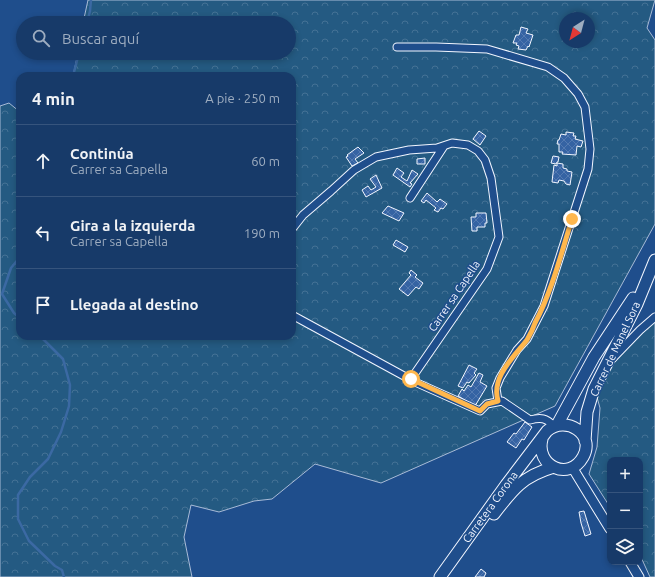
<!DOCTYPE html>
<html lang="es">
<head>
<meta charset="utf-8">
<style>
	body { margin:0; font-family:Ubuntu,sans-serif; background:#20416f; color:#f1f3f6 }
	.controls { position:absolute; right:12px; bottom:12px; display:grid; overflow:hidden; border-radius:8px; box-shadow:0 2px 6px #0003 }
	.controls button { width:36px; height:36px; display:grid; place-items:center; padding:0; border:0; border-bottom:1px solid #36547d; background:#173a69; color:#f1f3f6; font:20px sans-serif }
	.compass { position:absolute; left:559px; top:12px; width:36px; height:36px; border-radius:50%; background:#173a69; box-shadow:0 2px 6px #0003; rotate:216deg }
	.stop { position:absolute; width:12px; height:12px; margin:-9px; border:3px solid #ffb74d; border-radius:50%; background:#fff }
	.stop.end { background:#ffb74d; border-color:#fff; box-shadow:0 1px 4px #0008 }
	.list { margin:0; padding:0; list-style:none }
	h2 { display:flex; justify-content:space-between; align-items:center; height:52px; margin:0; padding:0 16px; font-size:17px }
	h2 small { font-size:13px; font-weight:400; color:#9eadc0 }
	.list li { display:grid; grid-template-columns:26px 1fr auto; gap:12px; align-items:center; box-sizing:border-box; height:72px; padding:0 16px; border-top:1px solid #36547d }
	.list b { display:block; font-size:15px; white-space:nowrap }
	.list p { margin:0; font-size:13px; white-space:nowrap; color:#9eadc0 }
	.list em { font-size:13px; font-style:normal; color:#9eadc0 }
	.icon { flex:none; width:22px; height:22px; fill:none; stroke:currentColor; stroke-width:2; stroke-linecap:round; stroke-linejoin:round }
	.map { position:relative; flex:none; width:655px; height:577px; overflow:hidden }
	.search { position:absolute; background:#173a69; box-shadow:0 2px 6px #0003; left:16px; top:16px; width:280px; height:44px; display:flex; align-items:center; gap:10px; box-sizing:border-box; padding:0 14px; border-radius:22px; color:#9eadc0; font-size:15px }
	.panel { position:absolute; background:#173a69; box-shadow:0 2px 6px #0003; left:16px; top:72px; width:280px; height:268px; border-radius:12px }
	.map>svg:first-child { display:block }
	.forest { fill:url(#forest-crowns); stroke:#a8bbd7; fill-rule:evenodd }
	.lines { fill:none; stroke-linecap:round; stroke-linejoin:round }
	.stream { stroke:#3b69a3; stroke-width:2.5 }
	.building { fill:url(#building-cross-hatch); stroke:#f2f6ff }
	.minor-casing { stroke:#f2f6ff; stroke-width:9 }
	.tertiary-casing { stroke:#f2f6ff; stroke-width:11 }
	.primary-casing { stroke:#f2f6ff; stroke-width:13 }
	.minor { stroke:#1f4e8c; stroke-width:7 }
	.tertiary { stroke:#1f4e8c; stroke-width:9 }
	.primary { stroke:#1f4e8c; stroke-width:11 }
	.route { stroke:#ffb74d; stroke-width:5 }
	.labels { text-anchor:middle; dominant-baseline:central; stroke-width:3; stroke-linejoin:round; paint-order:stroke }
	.street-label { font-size:11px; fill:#f2f6ff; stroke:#1f4e8c }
</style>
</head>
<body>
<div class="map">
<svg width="655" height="577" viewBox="0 0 655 577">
	<defs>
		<pattern id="forest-crowns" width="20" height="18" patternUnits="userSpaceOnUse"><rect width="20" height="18" fill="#245a82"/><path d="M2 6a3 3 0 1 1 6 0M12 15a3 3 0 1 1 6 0" fill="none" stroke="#447295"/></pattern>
		<pattern id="building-cross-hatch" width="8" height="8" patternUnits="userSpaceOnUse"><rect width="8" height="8" fill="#3563a3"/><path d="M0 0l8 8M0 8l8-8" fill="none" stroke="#537ab1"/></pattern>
	</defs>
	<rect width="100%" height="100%" fill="#1f4e8c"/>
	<path class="forest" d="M88,0H655L647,28L655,40V224L555,406L381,483L315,464L272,499L254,501L219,512L191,505L184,537L192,577H0V106L9,103L20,112V336H292V76H73L78,53H289V23H83ZM565,18H589V42H565Z
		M655,318V577H650L640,555V460H610V507L589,474L597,447L600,408L595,390L610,362Z"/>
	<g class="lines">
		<path class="stream" d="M87,23L90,11L91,0
			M73,76L79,53
			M20,257L11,268L2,294L14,313L20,318
			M40,336L63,359L70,385L69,406L61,432L48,459L30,477L18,495V519L29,541L55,566L62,570L64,577"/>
	</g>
	<path class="building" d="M521,27L528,29L526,33L533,35L529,47L528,46L526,50L518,49L519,46L516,45L517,43H513L516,35H519Z
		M479,131L486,136L480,145L473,139Z
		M566,132L574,133L573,136H576L575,139L583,141L581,147L577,146L576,155L562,154L563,152H559V144H557L558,140H559L561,134L566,135Z
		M358,147L364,153L355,159L358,163L352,166L346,157L348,156L347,155Z
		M553,156L559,157L558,162H557L556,164L551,163Z
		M425,158V164H417V159Z
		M557,163L563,164V168L567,169V171L572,172L570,185L566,184L564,181L559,180L558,183L552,182L554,165L557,166Z
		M397,168L404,173L401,177L407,181L412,170L418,174L410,183L412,184L410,187L393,175Z
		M376,175L382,188L366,197L362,190L368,186L371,190L376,187L370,179Z
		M427,193L437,202L440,199L447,204L443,209L441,208L438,212L434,210L436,208L426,200L424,203L421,201Z
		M388,206L404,213L399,221L382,213Z
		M476,213H486L487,223H485V227H477V231H472L471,217H476Z
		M396,240L408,247L405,252L393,245Z
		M411,270L417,275L415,277L423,283L419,289L416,287L408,296L399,289L411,275L409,273Z
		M469,365L477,369L474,373L476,375L469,383L467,382L463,388L458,386Z
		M479,373L483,375L480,382L487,386L475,406L458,396L462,389L464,391L468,385L471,387Z
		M525,422L532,427L524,440L522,439L516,448L507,442L514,433L516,434Z
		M584,511L591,534L585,536L581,523L579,512Z
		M481,569L486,573L484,577H475Z"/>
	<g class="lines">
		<defs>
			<path id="minor" d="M397,47H436L487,49L548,67L564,78L578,94L585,107L590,149L588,169L544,306L527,339L517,350L500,378L496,388L498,401
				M410,198L444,146
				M292,229L303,215L331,191L354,170L376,157L409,150L437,148L452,143L468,145L478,151L485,160L491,178L499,237L487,269L411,379
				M292,315L415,382L480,411L487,404L502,401L530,420C541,417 546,418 554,426
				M612,359L640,330L655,317"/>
			<path id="tertiary" d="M572,467L610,529
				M630,562L639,577"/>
			<path id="primary" d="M557,425L594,357L633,298
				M585,441L587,412L594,389L637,304L655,260
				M494,514C513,489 523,476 554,467
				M440,577L506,485L547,431C566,415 596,434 583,457C569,482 535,466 542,439"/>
		</defs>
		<use href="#minor" class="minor-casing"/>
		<use href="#tertiary" class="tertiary-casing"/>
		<use href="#primary" class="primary-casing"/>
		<use href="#minor" class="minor"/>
		<use href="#tertiary" class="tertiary"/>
		<use href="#primary" class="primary"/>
	</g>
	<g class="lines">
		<path class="route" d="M411,379L480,411L487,404L498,401C491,377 513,358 527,340C530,335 533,329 535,323C552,291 561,254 572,219"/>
	</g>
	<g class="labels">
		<g class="street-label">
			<text transform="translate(454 296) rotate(-56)">Carrer sa Capella</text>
			<text transform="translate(615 349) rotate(-65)">Carrer de Manel Sora</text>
			<text transform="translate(490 507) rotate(-54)">Carretera Corona</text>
		</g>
	</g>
</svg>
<div class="controls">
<button>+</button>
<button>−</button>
<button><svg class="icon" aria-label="layers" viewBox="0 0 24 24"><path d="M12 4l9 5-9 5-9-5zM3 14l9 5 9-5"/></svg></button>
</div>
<svg class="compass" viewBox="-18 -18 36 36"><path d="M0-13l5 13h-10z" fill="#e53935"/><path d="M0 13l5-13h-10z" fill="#9eadc0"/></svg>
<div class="stop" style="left:411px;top:379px"></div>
<div class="stop end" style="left:572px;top:219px"></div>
<div class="search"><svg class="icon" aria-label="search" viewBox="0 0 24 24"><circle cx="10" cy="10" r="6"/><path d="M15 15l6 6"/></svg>Buscar aquí</div>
<section class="panel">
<h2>4 min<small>A pie · 250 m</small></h2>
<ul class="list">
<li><svg class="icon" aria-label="ahead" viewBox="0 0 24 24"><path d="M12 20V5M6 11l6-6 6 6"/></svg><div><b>Continúa</b><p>Carrer sa Capella</p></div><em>60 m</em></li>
<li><svg class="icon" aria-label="left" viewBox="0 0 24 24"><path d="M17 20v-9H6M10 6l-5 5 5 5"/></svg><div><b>Gira a la izquierda</b><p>Carrer sa Capella</p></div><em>190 m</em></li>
<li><svg class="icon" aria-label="arrive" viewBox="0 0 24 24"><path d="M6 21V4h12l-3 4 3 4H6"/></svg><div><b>Llegada al destino</b></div></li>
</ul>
</section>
</div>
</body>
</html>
